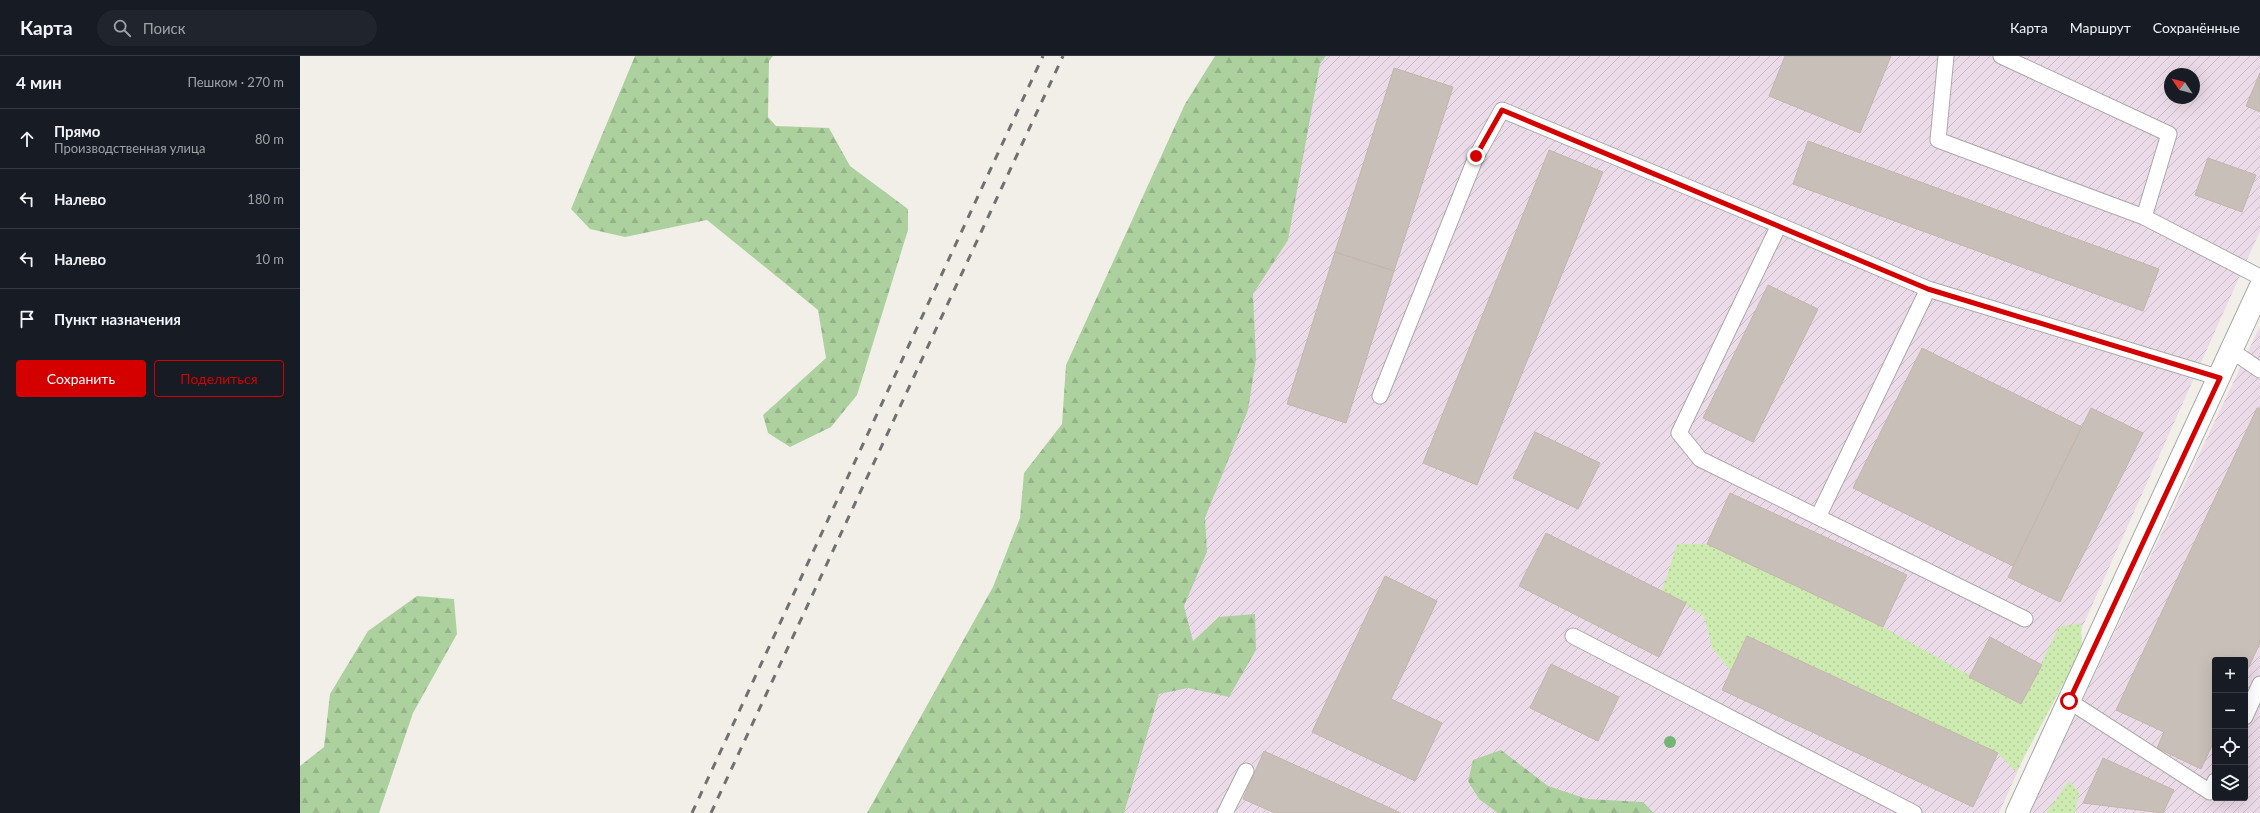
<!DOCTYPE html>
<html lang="ru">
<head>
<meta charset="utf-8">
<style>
	body { margin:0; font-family:Lato,sans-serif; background:#20242c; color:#f1f3f6 }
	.controls { position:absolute; right:12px; bottom:12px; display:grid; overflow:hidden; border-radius:4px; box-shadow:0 4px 16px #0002 }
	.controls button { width:36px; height:36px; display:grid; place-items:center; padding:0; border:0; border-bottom:1px solid #363941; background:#171b24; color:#f1f3f6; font:20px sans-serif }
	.compass { position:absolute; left:1864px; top:12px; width:36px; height:36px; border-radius:50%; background:#171b24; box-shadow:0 4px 16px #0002; rotate:305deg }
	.stop { position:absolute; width:12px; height:12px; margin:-9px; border:3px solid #d40000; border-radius:50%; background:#fff }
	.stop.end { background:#d40000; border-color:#fff; box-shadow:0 1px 4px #0008 }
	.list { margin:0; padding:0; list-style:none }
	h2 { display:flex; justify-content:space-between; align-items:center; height:52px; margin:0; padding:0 16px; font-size:17px }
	h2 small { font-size:13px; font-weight:400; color:#9ea1a6 }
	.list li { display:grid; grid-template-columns:26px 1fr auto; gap:12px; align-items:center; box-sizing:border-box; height:60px; padding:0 16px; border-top:1px solid #363941 }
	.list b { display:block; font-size:15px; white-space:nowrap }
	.list p { margin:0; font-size:13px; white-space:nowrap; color:#9ea1a6 }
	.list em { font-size:13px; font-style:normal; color:#9ea1a6 }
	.actions { display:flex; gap:8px; padding:12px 16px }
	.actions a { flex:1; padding:9px 0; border:1px solid #d40000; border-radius:4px; text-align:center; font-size:14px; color:#d40000 }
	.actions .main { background:#d40000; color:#fff }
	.icon { flex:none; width:22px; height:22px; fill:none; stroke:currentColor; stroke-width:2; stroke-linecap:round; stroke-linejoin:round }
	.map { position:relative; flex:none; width:1960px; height:757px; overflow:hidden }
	header { display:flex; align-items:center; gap:24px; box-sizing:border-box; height:56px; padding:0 20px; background:#171b24; border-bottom:1px solid #363941 }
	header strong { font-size:19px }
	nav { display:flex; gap:22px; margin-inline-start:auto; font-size:14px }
	.search { width:280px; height:36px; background:#20242c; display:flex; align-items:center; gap:10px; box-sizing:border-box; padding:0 14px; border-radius:22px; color:#9ea1a6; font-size:15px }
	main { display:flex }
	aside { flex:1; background:#171b24 }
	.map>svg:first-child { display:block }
	.industrial { fill:url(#industrial-furrows); fill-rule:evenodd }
	.grass { fill:url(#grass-dots) }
	.forest { fill:url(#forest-firs) }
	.building { fill:#c7bfb8; stroke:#c4b6ab }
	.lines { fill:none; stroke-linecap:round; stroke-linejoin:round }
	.lane-casing { stroke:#a9a9a9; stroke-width:17 }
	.street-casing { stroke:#a9a9a9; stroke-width:24 }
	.lane { stroke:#fff; stroke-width:15 }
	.street { stroke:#fff; stroke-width:22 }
	.rail { stroke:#707070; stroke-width:3; stroke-dasharray:8 8; stroke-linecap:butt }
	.tree { fill:#74b475 }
	.route { stroke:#d40000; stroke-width:5 }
</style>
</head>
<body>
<header>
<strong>Карта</strong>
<div class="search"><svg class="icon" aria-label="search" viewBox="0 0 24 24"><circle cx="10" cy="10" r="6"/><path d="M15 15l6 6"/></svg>Поиск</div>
<nav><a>Карта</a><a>Маршрут</a><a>Сохранённые</a></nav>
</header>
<main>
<aside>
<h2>4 мин<small>Пешком · 270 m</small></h2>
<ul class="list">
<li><svg class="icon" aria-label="ahead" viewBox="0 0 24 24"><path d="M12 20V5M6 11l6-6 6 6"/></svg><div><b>Прямо</b><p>Производственная улица</p></div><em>80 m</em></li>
<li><svg class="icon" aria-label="left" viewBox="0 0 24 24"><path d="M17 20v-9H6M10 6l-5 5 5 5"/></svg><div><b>Налево</b></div><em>180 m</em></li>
<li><svg class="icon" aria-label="left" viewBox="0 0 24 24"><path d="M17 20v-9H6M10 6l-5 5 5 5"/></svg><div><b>Налево</b></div><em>10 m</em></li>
<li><svg class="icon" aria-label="arrive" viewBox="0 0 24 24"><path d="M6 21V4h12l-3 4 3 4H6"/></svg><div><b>Пункт назначения</b></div></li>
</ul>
<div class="actions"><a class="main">Сохранить</a><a>Поделиться</a></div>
</aside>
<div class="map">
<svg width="1960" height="757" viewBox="0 0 1960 757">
	<defs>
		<pattern id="industrial-furrows" width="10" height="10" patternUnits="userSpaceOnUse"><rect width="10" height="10" fill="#ebdbe8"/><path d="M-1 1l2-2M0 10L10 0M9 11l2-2" fill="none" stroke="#c9bcc7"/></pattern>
		<pattern id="grass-dots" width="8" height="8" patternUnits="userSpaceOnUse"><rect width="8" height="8" fill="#cdebb0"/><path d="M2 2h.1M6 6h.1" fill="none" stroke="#b0c997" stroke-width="1.8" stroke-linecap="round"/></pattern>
		<pattern id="forest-firs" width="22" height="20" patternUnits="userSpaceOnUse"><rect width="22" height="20" fill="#add19e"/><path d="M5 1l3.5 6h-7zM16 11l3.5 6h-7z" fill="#95b388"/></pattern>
	</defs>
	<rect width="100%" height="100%" fill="#f2efe9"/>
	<path class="industrial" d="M980,0H1960V175L1699,757H636ZM1870,18H1894V42H1870Z
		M1960,270V757H1729ZM1915,604H1945V742H1915Z"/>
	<path class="grass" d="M1377,488H1407L1583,571L1721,648L1759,571L1781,567L1782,593L1716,716L1698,697L1447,580L1431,615L1412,592L1404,560L1362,535Z
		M1769,725L1779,736L1775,757H1746Z"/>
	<path class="forest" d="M335,0H473L469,5L468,61L476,70L529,72L550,110L608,153V174L557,339L531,371L490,391L468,377L463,359L526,302L518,254L407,164L325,181L290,173L271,153Z
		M915,0H1026L1020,8L988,184L953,238L956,303L948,354L905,462L907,496L884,550L893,585L919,561L955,558L956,594L929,641L888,632L859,638L824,757H567L693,531L720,462L724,417L762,368L766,309L885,48Z
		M117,540L154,543L157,578L113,657L79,757H0V710L24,691L30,638L68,575Z
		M1201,694L1248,730L1287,743L1343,746L1354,757H1198L1179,743L1168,725L1173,704Z"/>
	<path class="building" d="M1485,0H1591L1560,77L1469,40Z
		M1094,12L1153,31L1094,215L1035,196Z
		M1960,17V56L1946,50Z
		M1508,85L1859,213L1843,255L1493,128Z
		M1249,94L1303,116L1177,429L1123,407Z
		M1908,102L1956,119L1942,156L1895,139Z
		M1035,196L1094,215L1046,367L987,348Z
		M1468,229L1518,253L1453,386L1403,362Z
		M1622,292L1782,371L1713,510L1553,432Z
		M1791,352L1843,377L1760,546L1708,521Z
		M1957,352L1960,353V587L1945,619V604H1915V683L1901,713L1857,692L1864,676L1816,654Z
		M1235,376L1300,407L1278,453L1213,422Z
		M1430,437L1607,519L1583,571L1407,488Z
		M1246,477L1386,547L1359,601L1219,530Z
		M1085,520L1137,545L1091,643L1142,667L1115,725L1012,676Z
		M1447,580L1698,697L1673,751L1422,634Z
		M1690,581L1742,609L1721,648L1669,621Z
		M1251,608L1319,641L1298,685L1230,652Z
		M964,695L1101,757H975L943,743Z
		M1803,702L1874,734L1863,757L1783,747Z"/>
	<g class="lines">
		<defs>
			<path id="lane" d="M1646,0L1638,84L1844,161
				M1701,0L1869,78L1844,161L1960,221
				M1932,295L1960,314
				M1080,340L1176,101L1202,54L1479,169
				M1518,461L1628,233
				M1725,563L1400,403L1379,377L1479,169L1628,233L1920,322
				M1273,580L1614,757
				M1769,645L1910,736L1915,725
				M1945,661L1960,628
				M925,757L946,715"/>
			<path id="street" d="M1717,757L1960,232"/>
		</defs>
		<use href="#lane" class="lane-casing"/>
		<use href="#street" class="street-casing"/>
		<use href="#lane" class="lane"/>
		<use href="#street" class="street"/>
		<path class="rail" d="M392,757L743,0
			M411,757L763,0"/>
	</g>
	<circle class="tree" cx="1370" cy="686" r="6"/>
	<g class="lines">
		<path class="route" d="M1176,100L1202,54L1628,233L1920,322L1769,645"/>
	</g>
</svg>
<div class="controls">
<button>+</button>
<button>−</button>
<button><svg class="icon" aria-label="locate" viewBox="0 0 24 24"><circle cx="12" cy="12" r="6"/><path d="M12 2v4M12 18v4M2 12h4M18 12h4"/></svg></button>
<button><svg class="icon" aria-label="layers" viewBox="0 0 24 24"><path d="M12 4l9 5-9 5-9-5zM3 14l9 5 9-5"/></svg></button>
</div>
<svg class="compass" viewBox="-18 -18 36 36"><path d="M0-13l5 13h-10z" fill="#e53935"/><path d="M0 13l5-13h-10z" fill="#9ea1a6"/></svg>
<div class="stop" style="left:1769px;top:645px"></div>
<div class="stop end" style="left:1176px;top:100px"></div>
</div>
</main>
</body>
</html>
